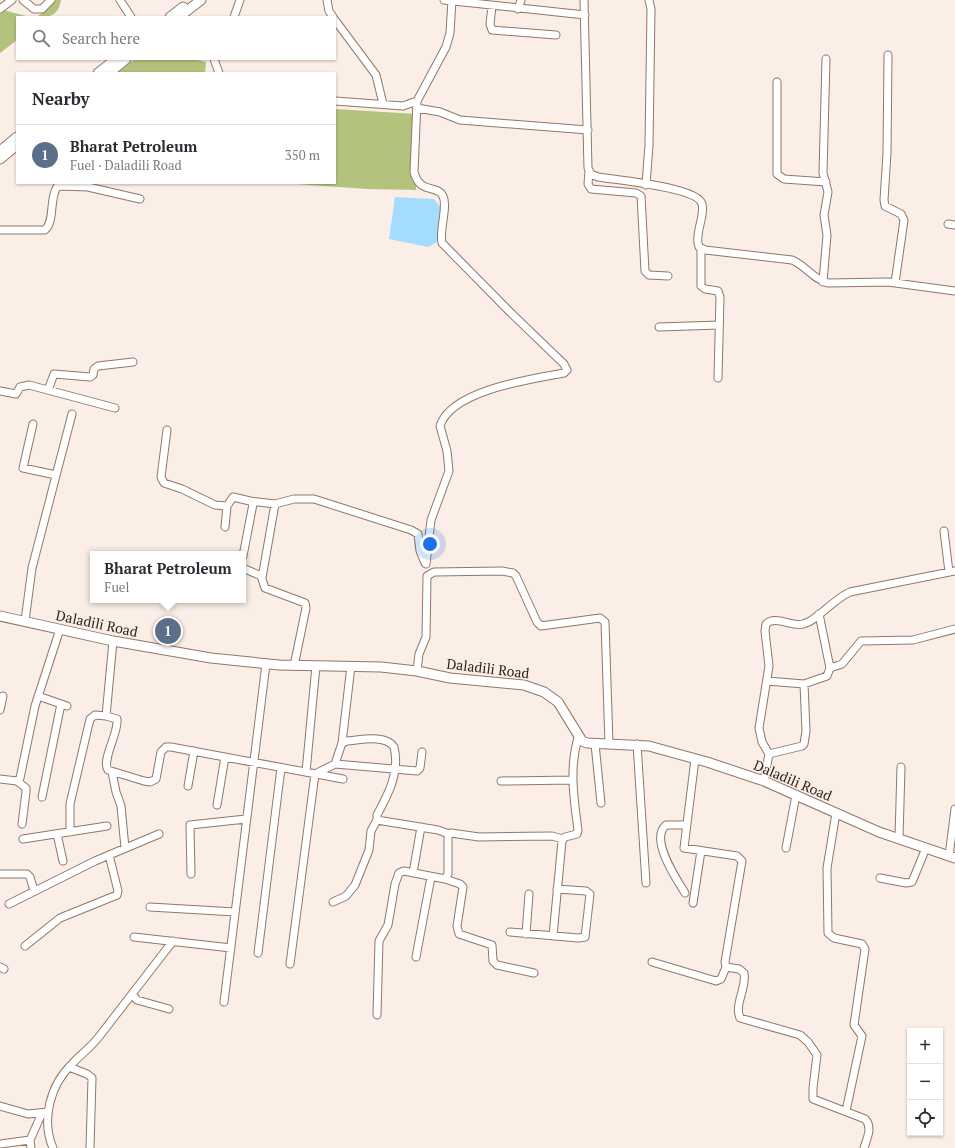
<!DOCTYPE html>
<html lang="en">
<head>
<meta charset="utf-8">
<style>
	body { margin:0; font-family:"PT Serif",serif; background:#f2f2f3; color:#2b2b33 }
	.controls { position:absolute; right:12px; bottom:12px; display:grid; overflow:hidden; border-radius:0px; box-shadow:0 1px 3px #0004 }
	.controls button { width:36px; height:36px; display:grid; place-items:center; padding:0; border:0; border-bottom:1px solid #e1e1e2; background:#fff; color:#2b2b33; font:20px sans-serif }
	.you { position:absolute; left:430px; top:544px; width:14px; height:14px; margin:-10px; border:3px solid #fff; border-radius:50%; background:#1a73e8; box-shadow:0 0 0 6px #1a73e833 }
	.badge { display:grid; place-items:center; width:26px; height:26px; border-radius:50%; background:#795c2f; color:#fff; font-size:13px; font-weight:700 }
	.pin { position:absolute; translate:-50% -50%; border:2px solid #fff; box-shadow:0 1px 4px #0006 }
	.popup { position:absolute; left:90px; top:551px; width:156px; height:52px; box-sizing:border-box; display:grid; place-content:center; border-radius:0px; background:#fff; filter:drop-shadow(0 1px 3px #0005); font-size:13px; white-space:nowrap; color:#7c7c81 }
	.popup b { font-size:15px; color:#2b2b33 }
	.popup::after { content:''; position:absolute; left:50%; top:100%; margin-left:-8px; border:8px solid transparent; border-top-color:#fff }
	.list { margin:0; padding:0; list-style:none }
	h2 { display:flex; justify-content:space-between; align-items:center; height:52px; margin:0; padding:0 16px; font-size:17px }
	h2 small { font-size:13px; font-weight:400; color:#7c7c81 }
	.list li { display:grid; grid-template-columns:26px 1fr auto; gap:12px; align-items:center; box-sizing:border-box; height:60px; padding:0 16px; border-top:1px solid #e1e1e2 }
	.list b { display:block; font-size:15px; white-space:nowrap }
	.list p { margin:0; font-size:13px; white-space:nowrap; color:#7c7c81 }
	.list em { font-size:13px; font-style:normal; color:#7c7c81 }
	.icon { flex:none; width:22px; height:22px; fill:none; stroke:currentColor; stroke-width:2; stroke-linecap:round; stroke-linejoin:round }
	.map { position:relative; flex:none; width:955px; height:1148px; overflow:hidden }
	.search { position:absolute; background:#fff; box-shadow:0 1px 3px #0004; left:16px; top:16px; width:320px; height:44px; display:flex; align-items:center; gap:10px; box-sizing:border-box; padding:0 14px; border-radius:0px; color:#7c7c81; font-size:15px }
	.panel { position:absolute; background:#fff; box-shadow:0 1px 3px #0004; left:16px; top:72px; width:320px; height:112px; border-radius:0px }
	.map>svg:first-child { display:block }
	.forest { fill:#b3c27c }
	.water { fill:#a3dcfe }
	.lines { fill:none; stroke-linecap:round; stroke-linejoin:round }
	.minor-casing { stroke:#937667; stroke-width:9 }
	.major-casing { stroke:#937667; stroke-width:11 }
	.minor { stroke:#fff; stroke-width:7 }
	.major { stroke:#fff; stroke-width:9 }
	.labels { text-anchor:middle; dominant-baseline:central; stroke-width:3; stroke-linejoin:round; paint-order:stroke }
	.street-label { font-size:14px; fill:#30241d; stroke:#fbeee7 }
</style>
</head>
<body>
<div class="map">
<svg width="955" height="1148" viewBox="0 0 955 1148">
	<rect width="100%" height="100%" fill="#fbeee7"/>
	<path class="forest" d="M52,0H61C58,16 51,17 36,17L41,14Z
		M0,9L29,17H17V40L0,53Z
		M135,59H193L206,62L205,73H117Z
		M335,109L416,114V190L367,189L282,183H335Z"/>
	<path class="water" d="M395,197L434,199L441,208L437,242L428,247L389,239Z"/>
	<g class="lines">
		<defs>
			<path id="minor" d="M23,0L34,9H42L51,0
				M120,0L131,17
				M327,0L329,11L333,17
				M444,0L585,15
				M584,0L588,168L591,174L598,177C615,180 698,187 702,204C705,216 696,230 698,243L699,247L705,250L792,260C805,265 814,280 828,283L888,282L955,291
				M492,6L490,24L492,30L556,35
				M0,9L12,0
				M518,9L521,0
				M234,17L240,0
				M335,20L376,75L383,104
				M888,55L887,153L884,200L885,206L901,214L904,220L895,283
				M214,59L219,73
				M777,82V174L784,179L826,182
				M335,101L403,106L417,101L446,47L450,33L452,0
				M417,101L414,172C420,195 437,184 443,196C448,207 439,230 442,243L510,312L564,364L567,370L564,373C532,379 451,390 440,426L447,451L449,471L431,520L426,564
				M417,108L440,112L460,120L588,130
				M589,171L588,184L591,189L636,193L641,196L645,271L649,275L668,276
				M646,185L649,145L651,9L649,0
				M948,224L955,225
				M0,230H45C55,221 49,199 57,187L61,186L88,187L140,199
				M701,249V286L705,289L718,291L720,297L718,378
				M823,282L827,235L824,215L828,192L823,173L826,59
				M659,327L719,325
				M48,390L54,374L90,377L93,375L94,369L98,366L133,362
				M0,391L16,394L20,387L29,385L115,408
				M33,424L23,468L56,475
				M167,430L161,477L164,483L182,489L215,505L227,506L233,497L250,501L253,504L243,556
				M250,501L275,504L294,499H314L411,530L418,534L420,551L425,563
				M225,527L227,506
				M944,531L949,572
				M243,568L261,576L265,588L305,603L306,608L294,666
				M262,578L275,504
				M25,621L32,568L72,414
				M830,668L842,664L861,641L913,640L955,629
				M417,671L419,654L426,637L427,576L434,572L502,571L513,573L516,576L537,622L541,626L600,618L605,622L609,744
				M767,681L804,684L827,676L830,668L819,614
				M38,696L67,706
				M0,710L3,696
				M106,716L113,641
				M342,743L351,666
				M595,744L601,803
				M637,744L646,883
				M769,754L762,742L759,728L769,666L765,631L766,624C775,615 792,627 803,624C817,621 832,600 850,592L955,571
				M695,759L684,848L737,856L742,861L725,962L726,967L739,969L744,973C747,988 734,1004 740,1018L800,1035L808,1042L817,1055L813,1088V1099L865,1119C873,1127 867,1138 864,1148
				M335,764L417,771L420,768L422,752
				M112,772L116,792L121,806L125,848
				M306,772L316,666
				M0,779L17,781L20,778L35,706L60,629
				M17,781L26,788V792L22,824
				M501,781L573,780
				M764,781L769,754L802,746L804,744L806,731L804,684
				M188,786L194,751
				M42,797L61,704
				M217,805L225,757
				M836,813L827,868L828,933L834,938L862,944L865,949L854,1025L862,1036L846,1111
				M70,832V804L90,719L95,715L106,716L117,719C119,733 101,760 108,770L144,781L150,782L156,779L161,752L166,747H171L343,779
				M57,834L63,861
				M899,838L901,767
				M23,839L107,826
				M786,848L796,795
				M949,856L955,809
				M413,873L421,827
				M0,874H27L30,877L34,891
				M191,874L190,825L246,819
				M880,878L906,883L912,882L926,848
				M445,879L460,884L463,887L457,926L459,934L492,945L493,961L497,965L534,973
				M685,893C677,880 649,839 666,825H686
				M333,902L346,896L355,885L369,850L371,831L377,820
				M693,903L701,851
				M9,904L95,861L159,834
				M150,907L235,912
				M510,932L578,938L585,937L590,894L586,891L557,889
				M526,934L529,894
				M553,936L562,841L565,837L577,834L578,830C574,800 569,768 578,738
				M134,937L231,948
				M25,946L60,918L117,895L118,891L109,855
				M258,953L281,768
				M416,957L431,877
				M652,962L716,981L721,979L726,967
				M290,964L315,774L335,764L342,743L347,741C360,740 386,734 394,747C400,772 389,793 377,815V820L438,830L449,834
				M0,967L4,969
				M132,994L137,1000L169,1009
				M224,1002L266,664
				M377,1015L379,941L388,925L395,884L399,873L404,871L445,879L448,874V836L451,833L479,837L552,836L563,839
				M69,1067L87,1074L92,1078L90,1148
				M0,1106L28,1114L48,1112
				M0,1144L30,1140
				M31,1148L30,1140L42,1113
				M53,1148C41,1120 50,1085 72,1064C80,1055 90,1048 98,1038C123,1006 148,973 173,941"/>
			<path id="major" d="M170,17L183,7
				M179,17L201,0
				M98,73L116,59
				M109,73L126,59
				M0,151L17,137
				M0,159L17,145
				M0,616L113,641L211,658L279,665L381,667L417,671L450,678L524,685L544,692L558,702L582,741L587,743L649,746L707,762L764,781L879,832L955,858"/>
		</defs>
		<use href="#minor" class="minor-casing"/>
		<use href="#major" class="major-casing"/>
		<use href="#minor" class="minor"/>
		<use href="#major" class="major"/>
	</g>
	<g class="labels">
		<g class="street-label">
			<text transform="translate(97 623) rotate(12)">Daladili Road</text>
			<text transform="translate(488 668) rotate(7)">Daladili Road</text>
			<text transform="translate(793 780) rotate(23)">Daladili Road</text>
		</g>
	</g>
</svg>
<div class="controls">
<button>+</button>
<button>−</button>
<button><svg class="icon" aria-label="locate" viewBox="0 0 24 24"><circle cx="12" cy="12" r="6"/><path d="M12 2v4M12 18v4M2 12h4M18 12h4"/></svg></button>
</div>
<div class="you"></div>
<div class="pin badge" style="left:168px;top:631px;background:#5c6f8a">1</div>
<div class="popup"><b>Bharat Petroleum</b>Fuel</div>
<div class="search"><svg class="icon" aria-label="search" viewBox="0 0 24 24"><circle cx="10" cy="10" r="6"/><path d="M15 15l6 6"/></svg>Search here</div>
<section class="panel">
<h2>Nearby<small></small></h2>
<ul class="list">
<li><span class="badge" style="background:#5c6f8a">1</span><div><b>Bharat Petroleum</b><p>Fuel · Daladili Road</p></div><em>350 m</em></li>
</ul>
</section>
</div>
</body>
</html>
